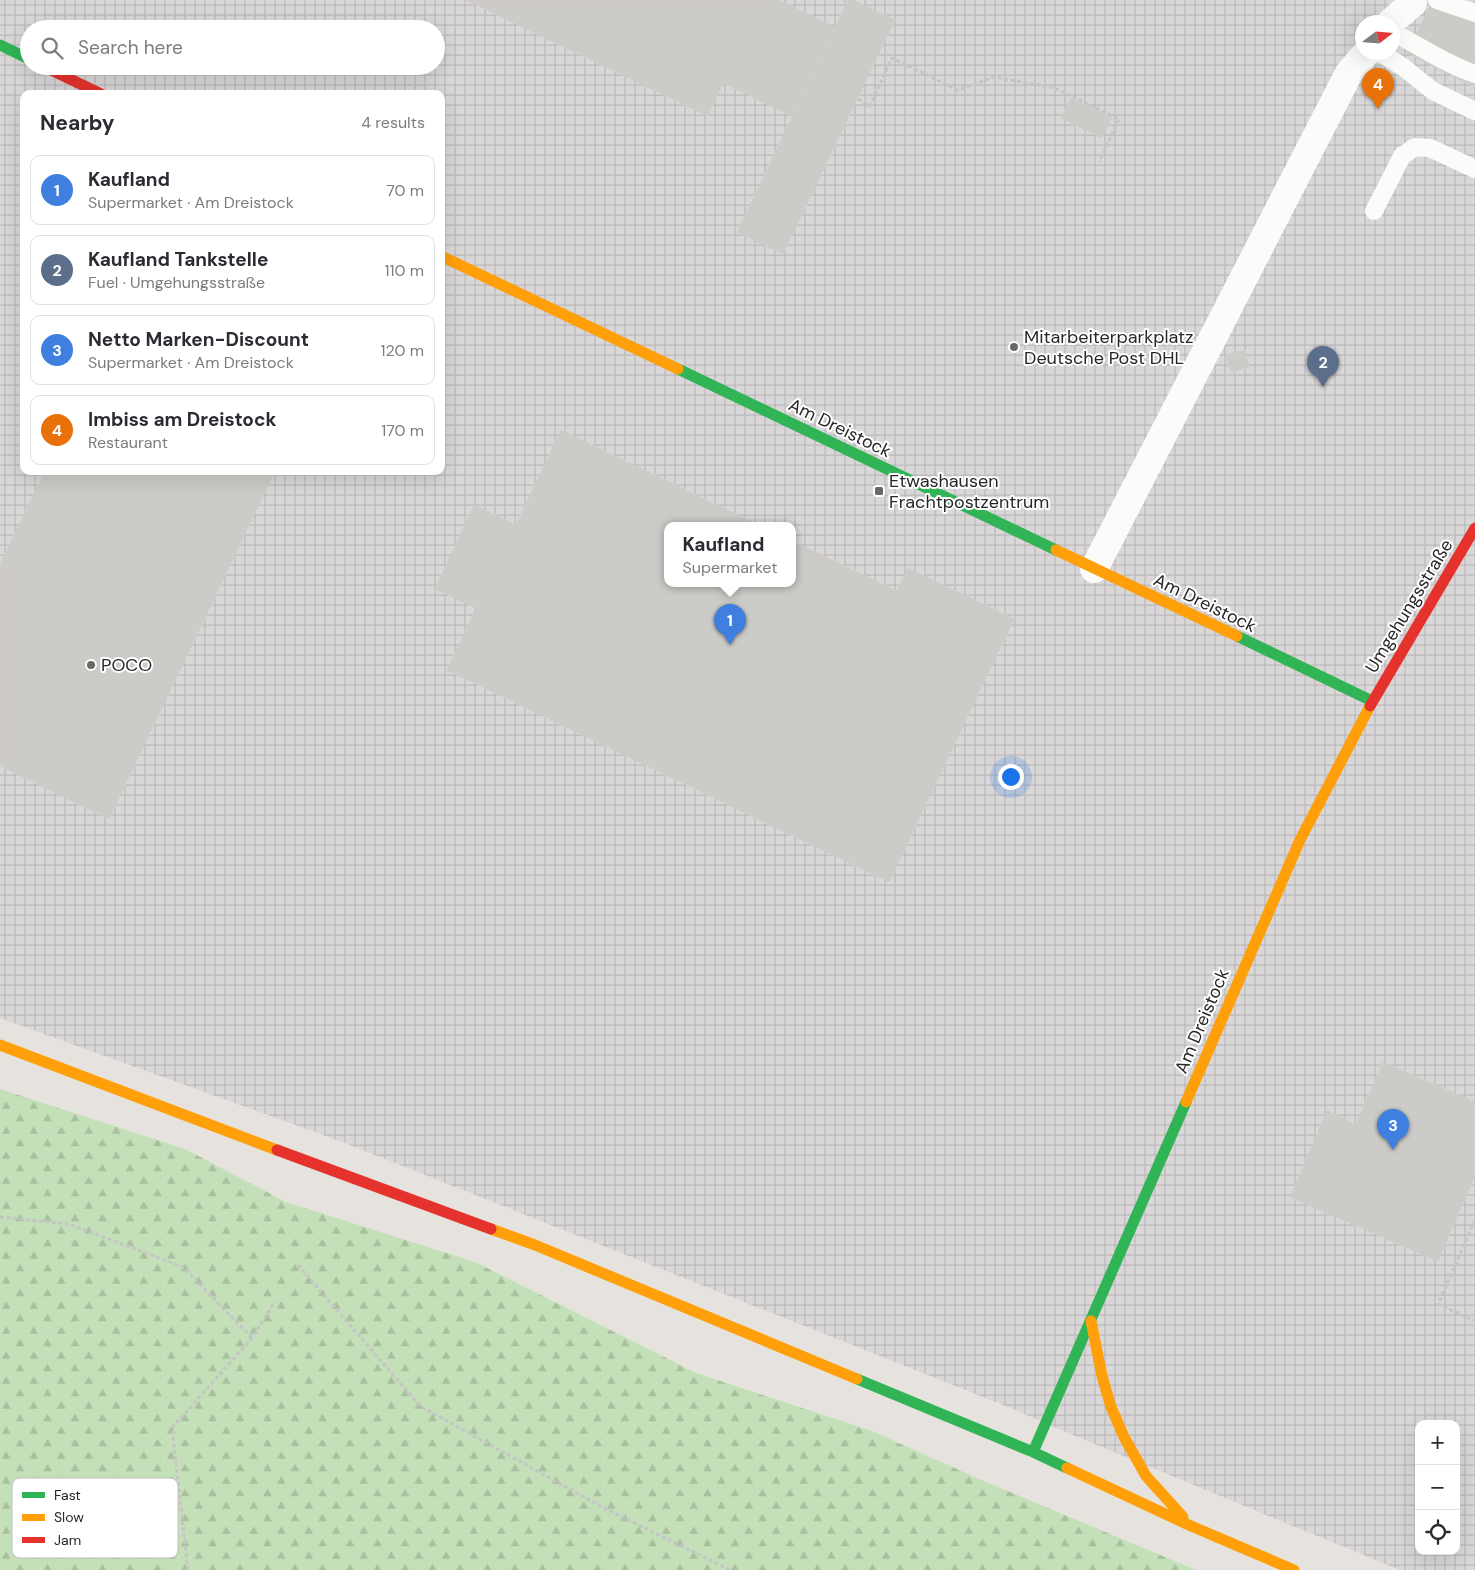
<!DOCTYPE html>
<html lang="en">
<head>
<meta charset="utf-8">
<style>
	body { margin:0; font-family:"DM Sans",sans-serif; background:#f2f2f3; color:#2b2b33 }
	.controls { position:absolute; right:15px; bottom:15px; display:grid; overflow:hidden; border-radius:10px; box-shadow:0 5px 20px #0002 }
	.controls button { width:45px; height:45px; display:grid; place-items:center; padding:0; border:0; border-bottom:1px solid #e1e1e2; background:#fff; color:#2b2b33; font:25px sans-serif }
	.compass { position:absolute; left:1355px; top:15px; width:45px; height:45px; border-radius:50%; background:#fff; box-shadow:0 5px 20px #0002; rotate:74deg }
	.you { position:absolute; left:1010px; top:776px; width:18px; height:18px; margin:-12px; border:4px solid #fff; border-radius:50%; background:#1a73e8; box-shadow:0 0 0 8px #1a73e833 }
	.badge { display:grid; place-items:center; width:32px; height:32px; border-radius:50%; background:#6a6967; color:#fff; font-size:16px; font-weight:700 }
	.pin { position:absolute; translate:-50% -41px; filter:drop-shadow(0 1px 2px #0008) }
	.pin::after { content:''; position:absolute; top:26px; width:18px; height:15px; background:inherit; clip-path:polygon(0 0,100% 0,50% 100%) }
	.popup { position:absolute; left:664px; top:522px; width:132px; height:65px; box-sizing:border-box; display:grid; place-content:center; border-radius:10px; background:#fff; filter:drop-shadow(0 1px 4px #0005); font-size:16px; white-space:nowrap; color:#7c7c81 }
	.popup b { font-size:19px; color:#2b2b33 }
	.popup::after { content:''; position:absolute; left:50%; top:100%; margin-left:-10px; border:10px solid transparent; border-top-color:#fff }
	.list { margin:0; padding:0; list-style:none }
	h2 { display:flex; justify-content:space-between; align-items:center; height:65px; margin:0; padding:0 20px; font-size:21px }
	h2 small { font-size:16px; font-weight:400; color:#7c7c81 }
	.list li { display:grid; grid-template-columns:32px 1fr auto; gap:15px; align-items:center; box-sizing:border-box; height:70px; margin:0 10px 10px; padding:0 10px; border:1px solid #e1e1e2; border-radius:10px }
	.list b { display:block; font-size:19px; white-space:nowrap }
	.list p { margin:0; font-size:16px; white-space:nowrap; color:#7c7c81 }
	.list em { font-size:16px; font-style:normal; color:#7c7c81 }
	.icon { flex:none; width:28px; height:28px; fill:none; stroke:currentColor; stroke-width:2; stroke-linecap:round; stroke-linejoin:round }
	.map { position:relative; flex:none; width:1475px; height:1570px; overflow:hidden }
	.search { position:absolute; background:#fff; box-shadow:0 5px 20px #0002; left:20px; top:20px; width:425px; height:55px; display:flex; align-items:center; gap:12px; box-sizing:border-box; padding:0 18px; border-radius:28px; color:#7c7c81; font-size:19px }
	.panel { position:absolute; background:#fff; box-shadow:0 5px 20px #0002; left:20px; top:90px; width:425px; height:385px; border-radius:10px }
	.map>svg:first-child { display:block }
	.industrial { fill:url(#industrial-grid); fill-rule:evenodd }
	.forest { fill:url(#forest-firs) }
	.building { fill:#cccbc7; stroke:#d1ceca }
	.lines { fill:none; stroke-linecap:round; stroke-linejoin:round }
	.path { stroke:#c6c5c5; stroke-width:3; stroke-dasharray:4 2.5; stroke-linecap:butt }
	.lane { stroke:#fbfbfa; stroke-width:18 }
	.street { stroke:#fbfbfa; stroke-width:28 }
	.fast { stroke:#30b455; stroke-width:11 }
	.slow { stroke:#ff9f0a; stroke-width:11 }
	.jam { stroke:#e5322d; stroke-width:11 }
	.poi-dot { fill:#6a6967; stroke:#fff; stroke-width:2 }
	.labels { text-anchor:middle; dominant-baseline:central; stroke-width:4; stroke-linejoin:round; paint-order:stroke }
	.poi-label { font-size:18px; fill:#272727; stroke:#fff; text-anchor:start }
	.street-label { font-size:18px; fill:#272727; stroke:#fff }
	.key { fill:#fff; stroke:#bebebe; stroke-width:1 }
	.key-label { font-size:14px; fill:#272727 }
</style>
</head>
<body>
<div class="map">
<svg width="1475" height="1570" viewBox="0 0 1475 1570">
	<defs>
		<pattern id="industrial-grid" width="8" height="8" patternUnits="userSpaceOnUse" patternTransform="scale(1.25)"><rect width="8" height="8" fill="#dad7d9"/><path d="M0 4h8M4 0v8" fill="none" stroke="#bbb9ba"/></pattern>
		<pattern id="forest-firs" width="22" height="20" patternUnits="userSpaceOnUse" patternTransform="scale(1.25)"><rect width="22" height="20" fill="#c4e0b8"/><path d="M5 1l3.5 6h-7zM16 11l3.5 6h-7z" fill="#a8c09e"/></pattern>
	</defs>
	<rect width="100%" height="100%" fill="#e6e3de"/>
	<path class="industrial" d="M0,0H1475V1570H1400L1075,1436L1008,1407L342,1142L0,1018ZM1362,22H1392V52H1362ZM29,29H436V66H29ZM24,94H441V471H24ZM668,526H792V584H668ZM1419,1424H1456V1551H1419Z"/>
	<path class="forest" d="M0,1089L185,1149L286,1202L475,1262L696,1373L872,1431L979,1479L1196,1570H0Z"/>
	<path class="building" d="M466,0H779L835,27L792,116L723,83L708,116Z
		M848,0H853L895,20L783,254L737,232Z
		M1433,0L1475,15V87L1407,53Z
		M1071,98L1112,118L1102,138L1061,118Z
		M1245,350L1249,367L1231,372L1226,355Z
		M561,430L761,526H668V584H792V541L897,591L908,568L1014,619L889,882L447,670L476,608L435,589L474,505L516,525Z
		M45,471H275L109,819L0,766V564Z
		M1383,1062L1475,1102V1175L1438,1261L1290,1197L1327,1111L1356,1124Z"/>
	<g class="lines">
		<path class="path" d="M858,99L870,106L892,58L958,90L994,77L1055,88L1119,119L1099,162
			M0,1217L69,1224L183,1267L252,1338
			M1475,1220L1438,1304L1475,1321
			M298,1265L420,1406L602,1507L730,1570
			M188,1570L172,1428L252,1338L275,1301"/>
		<path class="lane" d="M1437,0L1475,13
			M1392,32C1420,46 1445,64 1475,74
			M1379,52L1403,67L1433,91L1475,111
			M1374,211L1402,156L1415,147L1430,148L1475,169"/>
		<path class="street" d="M1391,22L1413,3
			M1094,569L1349,73L1367,52"/>
		<path class="fast" d="M0,45L29,59
			M678,369L1056,550
			M1237,636L1372,701
			M857,1379L1033,1452L1067,1468
			M1033,1452L1186,1102"/>
		<path class="slow" d="M441,256L678,369
			M1056,550L1237,636
			M0,1045L277,1150
			M1186,1102L1300,840L1370,706
			M491,1229L535,1245L857,1379
			M1091,1321L1102,1376L1111,1407L1124,1437L1146,1476L1183,1517
			M1067,1468L1191,1526L1294,1570"/>
		<path class="jam" d="M43,66L101,94
			M1370,706L1475,528
			M277,1150L491,1229"/>
	</g>
	<g class="poi-dot">
		<circle cx="1014" cy="347" r="5"/>
		<rect x="874" y="486" width="10" height="10" rx="2.5"/>
		<circle cx="91" cy="665" r="5"/>
	</g>
	<g class="labels">
		<g class="poi-label">
			<text x="1024" y="337">Mitarbeiterparkplatz<tspan x="1024" dy="21">Deutsche Post DHL</tspan></text>
			<text x="889" y="481">Etwashausen<tspan x="889" dy="21">Frachtpostzentrum</tspan></text>
			<text x="101" y="665">POCO</text>
		</g>
		<g class="street-label">
			<text transform="translate(840 428) rotate(26)">Am Dreistock</text>
			<text transform="translate(1205 603) rotate(26)">Am Dreistock</text>
			<text transform="translate(1409 606) rotate(-59)">Umgehungsstraße</text>
			<text transform="translate(1202 1021) rotate(-67)">Am Dreistock</text>
		</g>
	</g>
	<rect x="12" y="1478" width="166" height="80" rx="8" class="key"/>
	<rect x="22" y="1492" width="23" height="6" fill="#30b455"/>
	<rect x="22" y="1514" width="23" height="7" fill="#ff9f0a"/>
	<rect x="22" y="1537" width="23" height="6" fill="#e5322d"/>
	<g class="key-label">
		<text x="54" y="1500">Fast</text>
		<text x="54" y="1522">Slow</text>
		<text x="54" y="1545">Jam</text>
	</g>
</svg>
<div class="controls">
<button>+</button>
<button>−</button>
<button><svg class="icon" aria-label="locate" viewBox="0 0 24 24"><circle cx="12" cy="12" r="6"/><path d="M12 2v4M12 18v4M2 12h4M18 12h4"/></svg></button>
</div>
<svg class="compass" viewBox="-18 -18 36 36"><path d="M0-13l5 13h-10z" fill="#e53935"/><path d="M0 13l5-13h-10z" fill="#7c7c81"/></svg>
<div class="you"></div>
<div class="pin badge" style="left:730px;top:645px;background:#3f7fe0">1</div>
<div class="popup"><b>Kaufland</b>Supermarket</div>
<div class="pin badge" style="left:1323px;top:387px;background:#5c6f8a">2</div>
<div class="pin badge" style="left:1393px;top:1150px;background:#3f7fe0">3</div>
<div class="pin badge" style="left:1378px;top:109px;background:#e8710a">4</div>
<div class="search"><svg class="icon" aria-label="search" viewBox="0 0 24 24"><circle cx="10" cy="10" r="6"/><path d="M15 15l6 6"/></svg>Search here</div>
<section class="panel">
<h2>Nearby<small>4 results</small></h2>
<ul class="list">
<li><span class="badge" style="background:#3f7fe0">1</span><div><b>Kaufland</b><p>Supermarket · Am Dreistock</p></div><em>70 m</em></li>
<li><span class="badge" style="background:#5c6f8a">2</span><div><b>Kaufland Tankstelle</b><p>Fuel · Umgehungsstraße</p></div><em>110 m</em></li>
<li><span class="badge" style="background:#3f7fe0">3</span><div><b>Netto Marken-Discount</b><p>Supermarket · Am Dreistock</p></div><em>120 m</em></li>
<li><span class="badge" style="background:#e8710a">4</span><div><b>Imbiss am Dreistock</b><p>Restaurant</p></div><em>170 m</em></li>
</ul>
</section>
</div>
</body>
</html>
